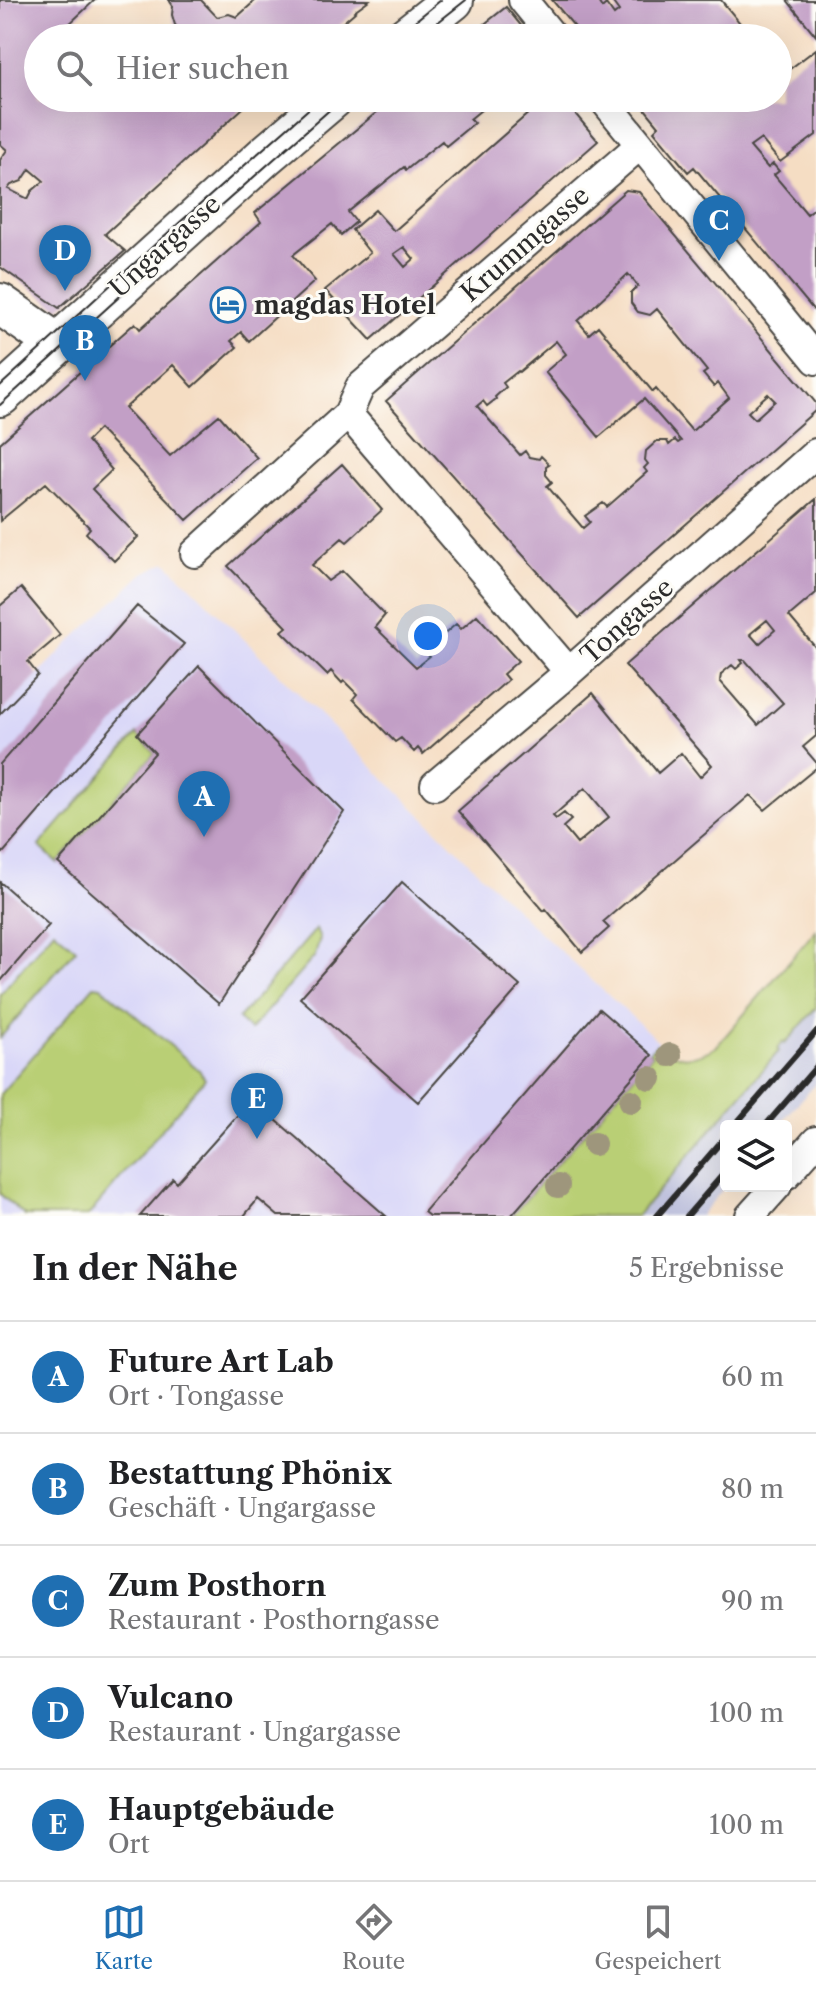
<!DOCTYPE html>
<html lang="de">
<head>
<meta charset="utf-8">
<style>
	body { margin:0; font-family:"Libre Caslon Text",serif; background:#f6f6f6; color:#202124 }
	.controls { position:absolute; right:24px; bottom:24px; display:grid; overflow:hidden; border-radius:8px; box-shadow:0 8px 32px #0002 }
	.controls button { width:72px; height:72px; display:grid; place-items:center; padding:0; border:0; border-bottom:2px solid #e0e0e0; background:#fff; color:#202124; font:40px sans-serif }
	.you { position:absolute; left:428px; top:636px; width:28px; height:28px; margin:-20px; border:6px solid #fff; border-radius:50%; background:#1a73e8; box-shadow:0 0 0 12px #1a73e833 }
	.badge { display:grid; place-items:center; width:52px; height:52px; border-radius:50%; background:#1f6fb2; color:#fff; font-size:26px; font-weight:700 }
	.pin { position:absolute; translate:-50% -66px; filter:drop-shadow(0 2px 4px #0008) }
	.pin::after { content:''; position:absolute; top:42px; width:28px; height:24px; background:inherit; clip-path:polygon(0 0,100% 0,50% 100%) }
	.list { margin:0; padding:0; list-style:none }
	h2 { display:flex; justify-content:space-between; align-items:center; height:104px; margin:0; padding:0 32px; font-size:34px }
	h2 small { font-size:26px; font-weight:400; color:#757577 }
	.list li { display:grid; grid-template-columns:52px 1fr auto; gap:24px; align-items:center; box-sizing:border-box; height:112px; padding:0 32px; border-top:2px solid #e0e0e0 }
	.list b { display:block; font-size:30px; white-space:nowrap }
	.list p { margin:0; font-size:26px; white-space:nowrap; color:#757577 }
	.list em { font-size:26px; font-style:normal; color:#757577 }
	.icon { flex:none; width:44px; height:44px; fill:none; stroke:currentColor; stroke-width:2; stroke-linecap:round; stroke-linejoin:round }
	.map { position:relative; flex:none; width:816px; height:1216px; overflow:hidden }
	.search { position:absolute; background:#fff; box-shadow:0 8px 32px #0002; left:24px; right:24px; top:24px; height:88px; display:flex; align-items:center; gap:20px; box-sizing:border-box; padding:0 28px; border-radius:44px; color:#757577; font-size:30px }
	.sheet { height:664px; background:#fff }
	nav { display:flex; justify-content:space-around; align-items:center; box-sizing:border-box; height:112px; border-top:2px solid #e0e0e0; background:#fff; font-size:22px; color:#757577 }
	nav a { display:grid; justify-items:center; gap:4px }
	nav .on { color:#1f6fb2 }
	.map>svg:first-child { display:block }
	.built { fill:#d9d7f8 }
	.industrial { fill:#c0c2dd }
	.green { fill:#b9cf74; stroke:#727d50; stroke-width:2 }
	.building { fill:#c29fc6; fill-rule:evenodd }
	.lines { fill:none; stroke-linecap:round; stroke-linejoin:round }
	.street-casing { stroke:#494642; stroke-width:32 }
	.secondary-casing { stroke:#494642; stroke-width:44 }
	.street { stroke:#fff; stroke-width:28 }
	.secondary { stroke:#fff; stroke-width:40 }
	.tram { stroke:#2b2b2b; stroke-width:2 }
	.rail { stroke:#2b2b2b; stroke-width:6 }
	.tree { fill:#9e967c }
	.labels { text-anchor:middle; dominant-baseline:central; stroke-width:6; stroke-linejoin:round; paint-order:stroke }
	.street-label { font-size:26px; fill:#2b2b2b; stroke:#fdfcf7 }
	.poi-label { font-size:26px; font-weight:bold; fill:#2b2b2b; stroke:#fdfcf7; text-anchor:start }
</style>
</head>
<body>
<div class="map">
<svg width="816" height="1216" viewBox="0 0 816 1216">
	<rect width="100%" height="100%" fill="#fdfcf7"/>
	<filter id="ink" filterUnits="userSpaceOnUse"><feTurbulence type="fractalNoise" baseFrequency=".0125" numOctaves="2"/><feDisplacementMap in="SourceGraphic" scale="16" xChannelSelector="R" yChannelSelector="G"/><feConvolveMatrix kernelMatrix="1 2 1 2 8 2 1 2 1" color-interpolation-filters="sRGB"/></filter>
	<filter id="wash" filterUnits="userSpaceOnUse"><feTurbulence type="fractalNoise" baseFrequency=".006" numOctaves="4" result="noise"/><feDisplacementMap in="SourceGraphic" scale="32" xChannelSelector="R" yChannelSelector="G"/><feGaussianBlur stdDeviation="1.8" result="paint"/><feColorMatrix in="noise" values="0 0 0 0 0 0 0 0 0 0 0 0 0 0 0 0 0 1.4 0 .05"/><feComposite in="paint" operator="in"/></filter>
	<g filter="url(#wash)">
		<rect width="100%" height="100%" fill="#f5ddc3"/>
		<path class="built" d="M166,562L533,926L659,1042L650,1052L652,1055L511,1216H0V714L69,643L144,573Z"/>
		<path class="industrial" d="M816,1008V1083L778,1126H726V1186L700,1216H637L779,1051L777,1049L783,1042L786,1043Z"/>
		<path class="green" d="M137,734L155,753L58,863L39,846Z
			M316,929L320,938L315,956L250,1030L238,1019Z
			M54,930L76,949L0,1038V994Z
			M816,930V1008L785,1044L783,1042L777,1049L779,1051L637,1216H511L652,1055L649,1052L657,1044C680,1060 691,1061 716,1047Z
			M94,986L101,987L109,993L199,1070L205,1079L88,1216H25L0,1194V1094Z"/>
		<g id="blocks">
			<path class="building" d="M0,0H95L67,26L77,38H38V98H254L105,234L125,251L59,308L0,267V160L7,150L0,144ZM30,169L44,181L32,191L28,199L8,189L11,185L22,181Z
				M169,0H201L217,17L229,14L237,17L256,0H369L354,11L355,12L325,38H211L204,30L194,36L183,32L175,25L172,15L173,6Z
				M552,0H597L602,8L606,4L614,15L619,11L611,0H721L740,23L738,38H584Z
				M787,0H816V36Z
				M506,7L531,38H467Z
				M816,49V135L780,162L761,139L750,147L768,168L773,164L779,171L774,175L807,214L816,207V313L694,167L688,172L654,131L659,126L636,98H778V78Z
				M394,98H505L495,106L492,101L470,119L474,123L446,146L442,141L406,170L404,167L348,212L356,222L341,235L332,224L293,255L315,281L249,341L241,332L231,341L237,347L193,387L173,365L125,408L170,456L219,415L257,458L187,520L99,429L87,441L112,470L92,489L138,537L114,561L86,533L90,528L46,483L0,521V443L135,323L140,329L261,222L255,213Z
				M546,98H562L598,141L371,340L325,290L370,253L352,230L375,210L394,231ZM404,247L414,259L405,267L394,254Z
				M626,190L639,192L816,403V410L579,618L386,401ZM628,274L638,286L631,292V303L638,312L650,315L657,309L707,371L703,374L714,387L718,383L729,398L692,431L656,389L653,392L598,326L589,334L578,321ZM556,341L566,354L545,372L599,437L644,399L681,441L678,443L675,440L669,445L667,441H657L646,451L645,460L648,464L644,468L647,472L607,507L603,503L585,516L590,522L583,528L547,486L552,482L546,475V466L549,464L541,456L539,459L529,457L525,451L520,455L477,406L483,401L487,406L496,399L495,397L506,387L503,383L518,371L519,372ZM768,394L775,401L755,419L748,412Z
				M342,464L382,510L347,542L342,538L312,565L328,581L342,571L385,615L375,627L416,667L430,656L425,651L456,624L461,629L477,615L518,661L503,674L508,680L423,754L418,748L414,752L401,738L395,742L353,699L357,694L344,681L342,683L331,671L327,675L282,631L287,627L228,566Z
				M816,499V593L789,616L816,648V736L803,747L816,762V768L765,810L750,795L603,922L609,928L582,952L546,909L544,911L458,811L593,693L658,773L681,753L700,777L712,765L625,665ZM767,620L775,630L759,644L750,634ZM741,660H745L783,703L758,725L720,681L721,674L732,665L736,669L743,663ZM585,788L609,817L577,844L563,827L571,820L564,813L556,819L553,816Z
				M21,588L60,635L28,662L38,675L0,714V606Z
				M137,606L184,644L3,853L0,850V764Z
				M199,666L344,812L219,1004L58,863L155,753L137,734Z
				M0,882L49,925L0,982Z
				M402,882L520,986L418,1102L300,998Z
				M599,1009L652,1055L511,1216H429L424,1212Z
				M252,1099L386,1216H278L258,1199L244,1216H140L173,1179L177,1183Z"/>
		</g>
	</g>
	<g filter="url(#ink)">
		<use href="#blocks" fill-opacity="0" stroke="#494642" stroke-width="2"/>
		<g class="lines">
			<defs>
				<path id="street" d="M523,0L554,38
					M602,98L816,360
					M195,553L348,414
					M569,672L348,414L360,387L640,145
					M435,785L569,672L816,453
					M786,1175L816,1141
					M750,1216L777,1186"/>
				<path id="secondary" d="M405,38L453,0
					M0,304L57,344
					M0,396L266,155L333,98"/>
			</defs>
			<use href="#street" class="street-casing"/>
			<use href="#secondary" class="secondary-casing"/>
			<use href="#street" class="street"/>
			<use href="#secondary" class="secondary"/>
			<path class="tram" d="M394,38L441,0
				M418,38L466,0
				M0,386L162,238L321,98
				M0,405L150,269L343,98"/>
			<path class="rail" d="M734,1126L816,1032
				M765,1126L816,1067
				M657,1216L726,1136
				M687,1216L726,1171"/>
		</g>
		<g class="tree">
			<circle cx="670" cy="1055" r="12"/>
			<circle cx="650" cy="1078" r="12"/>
			<circle cx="631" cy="1101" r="12"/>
			<circle cx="594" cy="1144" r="12"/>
			<circle cx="558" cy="1186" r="12"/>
		</g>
	</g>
	<defs>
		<symbol id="hotel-ring" viewBox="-11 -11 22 22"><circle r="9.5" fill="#fdfcf7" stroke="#1f6fb2" stroke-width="1.5"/><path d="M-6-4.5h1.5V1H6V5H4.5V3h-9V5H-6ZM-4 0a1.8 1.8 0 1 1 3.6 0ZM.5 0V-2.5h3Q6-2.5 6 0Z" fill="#1f6fb2"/></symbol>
	</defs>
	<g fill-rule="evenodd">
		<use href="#hotel-ring" x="208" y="285" width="40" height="40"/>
	</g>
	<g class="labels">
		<g class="street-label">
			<text transform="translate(525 244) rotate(-41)">Krummgasse</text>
			<text transform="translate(165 246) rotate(-42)">Ungargasse</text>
			<text transform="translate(627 621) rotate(-42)">Tongasse</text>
		</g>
		<g class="poi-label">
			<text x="254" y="305">magdas Hotel</text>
		</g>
	</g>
</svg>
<div class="controls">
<button><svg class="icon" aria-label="layers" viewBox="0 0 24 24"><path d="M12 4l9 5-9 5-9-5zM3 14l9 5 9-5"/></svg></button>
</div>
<div class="you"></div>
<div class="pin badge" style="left:204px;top:837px">A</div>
<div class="pin badge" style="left:85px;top:381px">B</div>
<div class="pin badge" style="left:719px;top:261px">C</div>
<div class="pin badge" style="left:65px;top:291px">D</div>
<div class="pin badge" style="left:257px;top:1139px">E</div>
<div class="search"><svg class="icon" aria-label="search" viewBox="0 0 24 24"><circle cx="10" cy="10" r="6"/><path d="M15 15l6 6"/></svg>Hier suchen</div>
</div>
<section class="sheet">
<h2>In der Nähe<small>5 Ergebnisse</small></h2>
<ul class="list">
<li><span class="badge">A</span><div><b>Future Art Lab</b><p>Ort · Tongasse</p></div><em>60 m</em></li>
<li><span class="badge">B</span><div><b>Bestattung Phönix</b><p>Geschäft · Ungargasse</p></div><em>80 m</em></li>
<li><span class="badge">C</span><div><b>Zum Posthorn</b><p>Restaurant · Posthorngasse</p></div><em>90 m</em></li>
<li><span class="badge">D</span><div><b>Vulcano</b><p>Restaurant · Ungargasse</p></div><em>100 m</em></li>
<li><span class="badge">E</span><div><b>Hauptgebäude</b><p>Ort</p></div><em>100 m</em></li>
</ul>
</section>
<nav>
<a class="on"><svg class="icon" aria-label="map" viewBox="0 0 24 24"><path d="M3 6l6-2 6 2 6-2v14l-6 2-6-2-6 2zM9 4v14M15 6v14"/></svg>Karte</a>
<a><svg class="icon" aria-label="directions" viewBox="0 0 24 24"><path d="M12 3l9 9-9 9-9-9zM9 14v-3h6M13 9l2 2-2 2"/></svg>Route</a>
<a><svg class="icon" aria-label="saved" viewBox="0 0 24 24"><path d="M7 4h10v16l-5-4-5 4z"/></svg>Gespeichert</a>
</nav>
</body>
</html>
